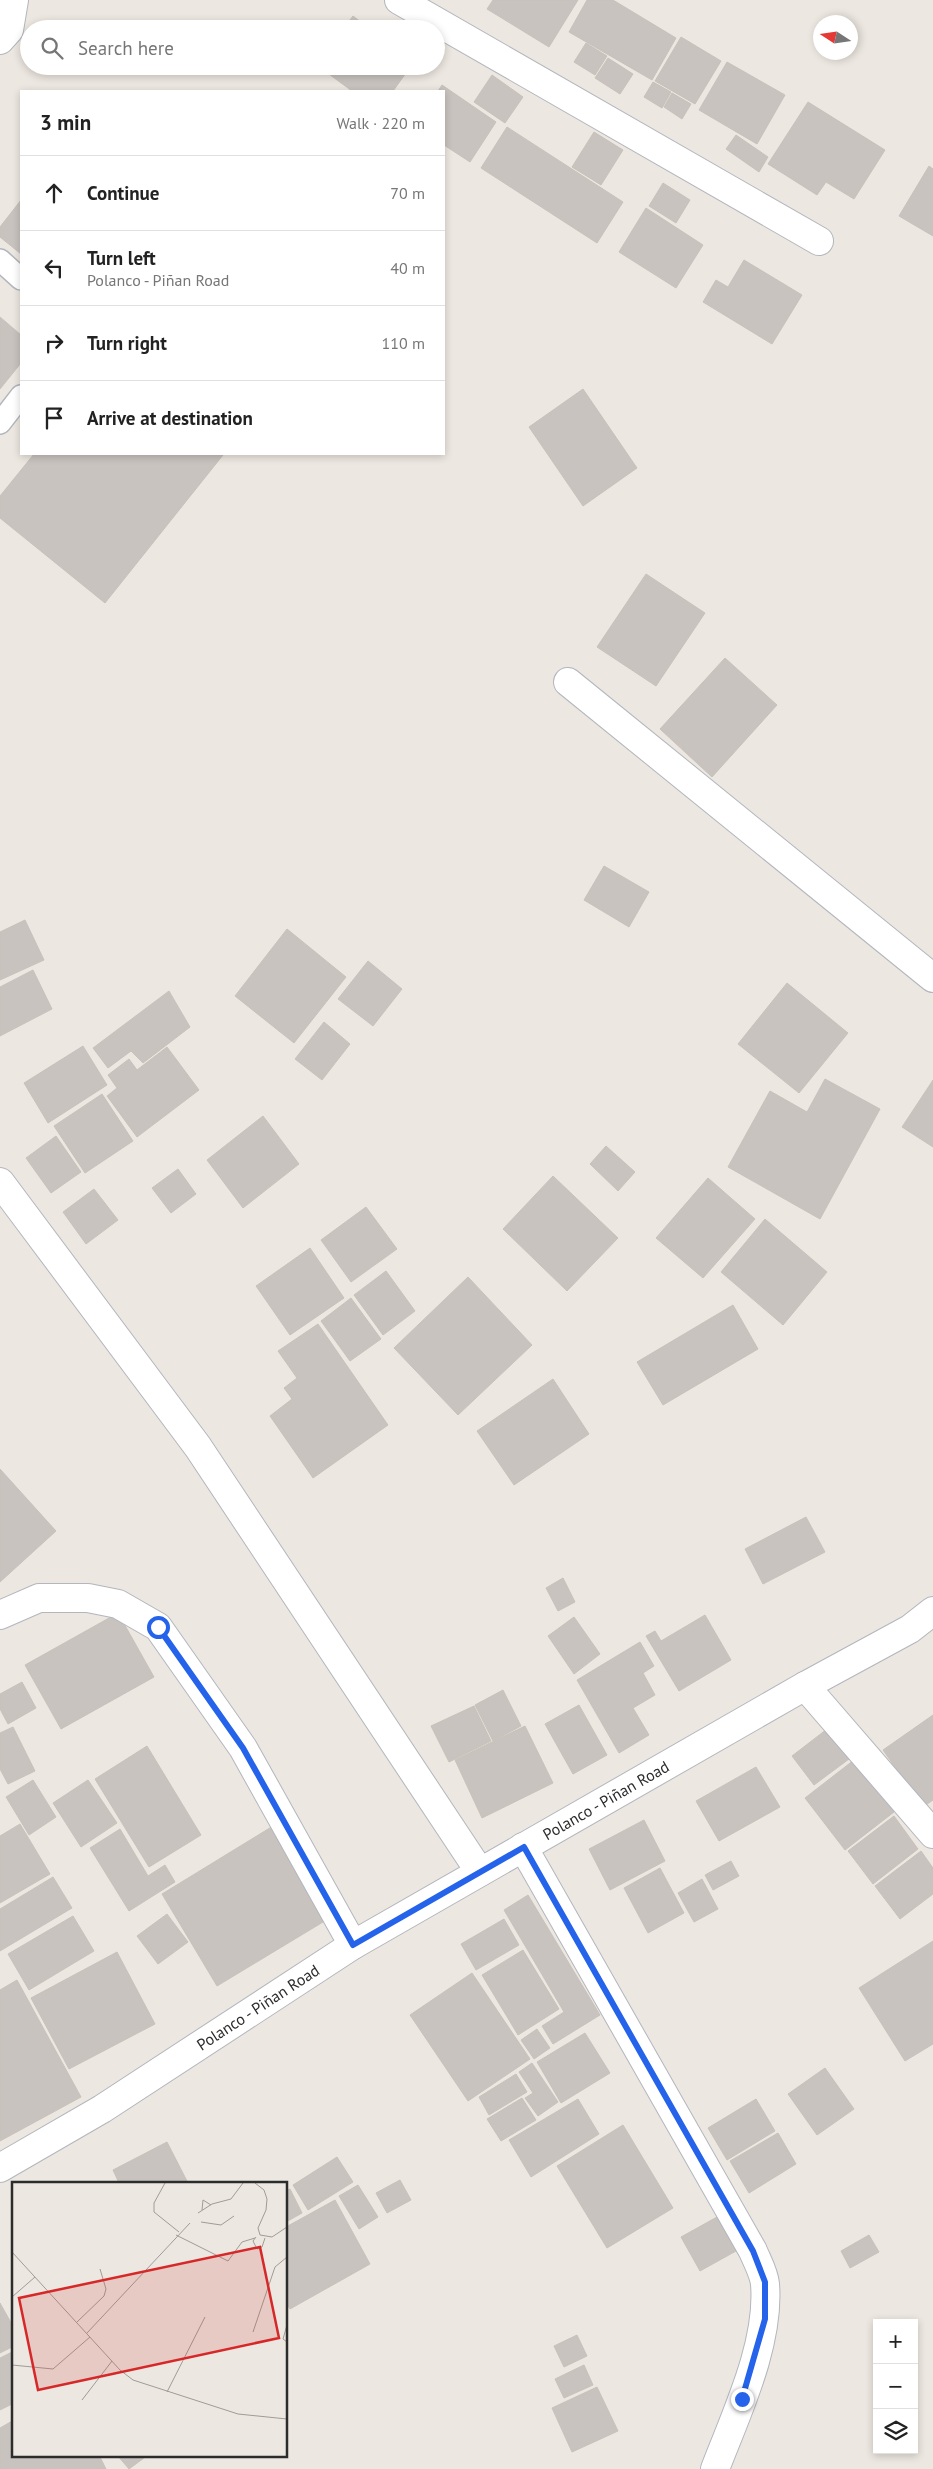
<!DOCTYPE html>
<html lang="en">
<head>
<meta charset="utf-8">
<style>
	body { margin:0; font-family:"PT Sans",sans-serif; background:#f2f2f2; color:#222 }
	.controls { position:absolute; right:15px; bottom:15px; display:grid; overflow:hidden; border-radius:0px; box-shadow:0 2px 8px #0003 }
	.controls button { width:45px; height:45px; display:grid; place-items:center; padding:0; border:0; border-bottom:1px solid #e0e0e0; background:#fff; color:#222; font:25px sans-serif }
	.compass { position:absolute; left:813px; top:15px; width:45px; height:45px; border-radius:50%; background:#fff; box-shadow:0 2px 8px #0003; rotate:282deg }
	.stop { position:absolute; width:15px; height:15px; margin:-11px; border:4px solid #2563eb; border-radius:50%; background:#fff }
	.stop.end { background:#2563eb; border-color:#fff; box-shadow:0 1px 5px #0008 }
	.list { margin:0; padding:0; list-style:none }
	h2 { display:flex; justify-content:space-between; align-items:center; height:65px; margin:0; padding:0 20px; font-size:21px }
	h2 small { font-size:16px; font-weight:400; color:#767676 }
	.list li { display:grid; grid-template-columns:32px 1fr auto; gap:15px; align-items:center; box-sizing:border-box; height:75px; padding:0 20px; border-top:1px solid #e0e0e0 }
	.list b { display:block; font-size:19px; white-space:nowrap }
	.list p { margin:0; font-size:16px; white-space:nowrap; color:#767676 }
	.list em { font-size:16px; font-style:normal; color:#767676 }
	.icon { flex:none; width:28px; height:28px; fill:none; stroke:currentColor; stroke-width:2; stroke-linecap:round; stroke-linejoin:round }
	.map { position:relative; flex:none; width:933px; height:2469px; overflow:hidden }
	.search { position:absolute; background:#fff; box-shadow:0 2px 8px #0003; left:20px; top:20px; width:425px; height:55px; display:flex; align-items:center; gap:12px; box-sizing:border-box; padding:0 18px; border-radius:28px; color:#767676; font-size:19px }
	.panel { position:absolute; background:#fff; box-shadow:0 2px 8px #0003; left:20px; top:90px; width:425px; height:365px; border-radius:0px }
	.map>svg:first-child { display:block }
	.building { fill:#c8c3bf; stroke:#c8c2ba }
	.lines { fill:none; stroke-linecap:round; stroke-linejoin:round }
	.service-casing { stroke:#b3b6be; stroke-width:24 }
	.minor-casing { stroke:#b3b6be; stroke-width:30 }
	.secondary-casing { stroke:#b3b6be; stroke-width:30 }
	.service { stroke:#fff; stroke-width:21 }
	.minor { stroke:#fff; stroke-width:28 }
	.secondary { stroke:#fff; stroke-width:28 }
	.route { stroke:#2563eb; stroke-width:6 }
	.labels { text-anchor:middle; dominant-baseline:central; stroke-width:5; stroke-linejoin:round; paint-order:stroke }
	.street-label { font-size:16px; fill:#2c2c2c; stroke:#fff }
	.inset-road { fill:none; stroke:#9f9c98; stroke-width:1 }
	.view { fill:#d62828; fill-opacity:0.15; stroke:#d62828; stroke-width:2.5 }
	.inset-edge { fill:none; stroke:#2c2c2c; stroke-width:2.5 }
</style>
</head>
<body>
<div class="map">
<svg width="933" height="2469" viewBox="0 0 933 2469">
	<rect width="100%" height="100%" fill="#ece7e0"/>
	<path class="building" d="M493,0H578L549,47L487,9Z
		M587,0H613L676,38L652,80L569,32Z
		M353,16L370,29H343Z
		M681,37L721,61L695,104L655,81Z
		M586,43L607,56L595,75L574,62Z
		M608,58L633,74L620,94L595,78Z
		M727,62L785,95L757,144L699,110Z
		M318,66H411L393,91H352Z
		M492,75L523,97L505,123L474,102Z
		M653,82L671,92L662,108L644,97Z
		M442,85L496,122L470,162L444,145V91H438Z
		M672,93L691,104L682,119L664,107Z
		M808,102L885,150L854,199L826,182L817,195L768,164Z
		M507,127L623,202L597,243L481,168Z
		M594,132L623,150L601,185L572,167Z
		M736,135L768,157L759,172L726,149Z
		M929,166L933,169V236L899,216Z
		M663,183L690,200L676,223L649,206Z
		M21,200V254L0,237V227Z
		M646,208L703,245L676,288L619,252Z
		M744,260L802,295L772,344L703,302L716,280L728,287Z
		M0,317L21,335V363L0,389Z
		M583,389L637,468L583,506L529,427Z
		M34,454H222L223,455L105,603L0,518V496Z
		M646,574L705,613L656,686L597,647Z
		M725,658L777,705L712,777L660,729Z
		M604,866L649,892L629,927L584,900Z
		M25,920L44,960L0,980V932Z
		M287,929L346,977L294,1043L235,996Z
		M368,961L402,989L373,1026L338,999Z
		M33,970L52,1009L0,1036V987Z
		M787,983L848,1033L799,1093L738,1044Z
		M169,991L190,1027L143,1063L131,1051L108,1068L93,1048Z
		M324,1022L350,1044L322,1080L295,1059Z
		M83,1046L107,1085L48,1123L24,1083Z
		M167,1047L199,1090L137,1137L107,1096L117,1088L108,1075L129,1059L137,1070Z
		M825,1079L880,1109L820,1219L728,1167L770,1091L807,1112Z
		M933,1080V1147L902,1127Z
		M102,1094L133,1141L85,1173L54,1126Z
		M263,1116L299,1164L243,1208L207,1160Z
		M56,1136L81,1172L51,1193L26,1158Z
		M606,1146L635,1172L618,1191L590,1164Z
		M178,1169L196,1194L171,1213L152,1188Z
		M553,1176L618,1238L567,1291L503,1229Z
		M708,1178L755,1219L703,1278L656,1238Z
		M94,1189L118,1220L86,1244L63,1212Z
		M366,1207L397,1249L351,1282L321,1240Z
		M765,1219L827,1272L783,1325L721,1272Z
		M310,1248L344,1298L290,1335L256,1286Z
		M386,1271L415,1311L383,1335L354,1295Z
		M468,1277L532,1345L458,1415L394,1348Z
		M351,1298L381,1339L350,1361L321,1321Z
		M733,1305L758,1349L663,1405L637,1362Z
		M318,1324L388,1425L313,1478L270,1416L292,1399L284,1388L297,1378L278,1351Z
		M553,1379L589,1434L514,1485L477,1431Z
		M0,1469L56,1531L0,1582Z
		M806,1517L825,1552L763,1584L745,1549Z
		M563,1578L575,1602L558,1611L546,1588Z
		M118,1613L154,1677L61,1729L25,1665Z
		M705,1615L731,1660L679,1691L646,1636L655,1631L661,1641Z
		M574,1617L600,1654L574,1674L548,1636Z
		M640,1642L654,1666L643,1673L655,1695L633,1708L649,1735L619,1753L577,1680Z
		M22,1682L36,1708L8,1724L0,1709V1694Z
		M503,1690L521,1726L493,1741L475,1705Z
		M579,1705L607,1755L573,1774L545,1724Z
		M474,1706L491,1741L449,1762L431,1726Z
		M933,1715V1800L923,1807L883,1750Z
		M525,1726L553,1783L482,1818L455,1760Z
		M831,1726L853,1756L814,1785L792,1756Z
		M13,1727L35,1771L8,1784L0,1769V1733Z
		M147,1746L201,1835L149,1867L95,1779Z
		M854,1760L894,1812L845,1850L805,1798Z
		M756,1767L780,1807L719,1841L696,1801Z
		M33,1780L56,1817L29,1835L6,1797Z
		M88,1780L117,1823L81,1847L53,1803Z
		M894,1816L918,1849L873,1884L848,1851Z
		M644,1820L665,1861L610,1890L589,1849Z
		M20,1824L50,1874L0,1903V1836Z
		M273,1826L328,1919L217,1986L162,1894Z
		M120,1829L148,1876L165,1865L175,1882L129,1911L90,1848Z
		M921,1851L933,1868V1894L900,1919L875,1886Z
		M731,1861L739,1876L713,1890L705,1875Z
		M660,1868L684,1913L648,1933L624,1888Z
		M53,1877L72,1908L0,1951V1909Z
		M702,1879L718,1909L694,1922L678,1893Z
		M528,1895L600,2015L553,2044L542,2026L564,2012L504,1910Z
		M167,1914L188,1942L158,1964L137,1936Z
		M73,1916L94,1951L29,1990L8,1954Z
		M504,1919L519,1945L476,1970L461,1944Z
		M933,1941V2044L905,2061L859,1988Z
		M523,1950L559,2009L518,2035L482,1975Z
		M117,1952L155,2024L69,2069L31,1998Z
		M472,1973L530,2059L468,2101L410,2015Z
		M17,1980L81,2097L0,2141V1990Z
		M537,2029L550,2048L534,2059L521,2040Z
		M585,2033L610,2073L561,2103L537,2062Z
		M532,2063L558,2102L538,2116L525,2098L533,2093L519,2072Z
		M825,2068L854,2109L817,2135L788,2094Z
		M516,2074L527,2092L489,2115L479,2097Z
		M522,2098L536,2120L501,2141L487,2119Z
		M578,2099L599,2134L531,2177L509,2140Z
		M756,2099L775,2131L727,2160L708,2128Z
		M623,2125L673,2208L607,2248L557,2166Z
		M778,2133L796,2164L749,2193L730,2161Z
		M167,2142L188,2183H119L113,2170Z
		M337,2157L353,2182L308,2210L293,2185Z
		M400,2180L411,2200L387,2213L376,2193Z
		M358,2185L378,2217L359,2229L339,2196Z
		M290,2189L302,2213L286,2222V2190Z
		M335,2200L370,2264L290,2309L286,2303V2227Z
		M717,2217L736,2251L700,2271L681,2237Z
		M869,2235L879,2252L850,2268L841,2251Z
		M0,2303L14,2328V2346L0,2353Z
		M577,2335L587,2356L564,2367L554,2346Z
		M14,2351V2403L0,2410V2358Z
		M584,2365L593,2385L564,2398L555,2379Z
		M597,2387L618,2431L572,2452L552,2408Z
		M14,2420V2455H99L106,2469H0V2428Z
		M117,2455H148L129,2469Z"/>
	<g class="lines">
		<defs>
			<path id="service" d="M0,260L21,279
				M0,423L21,396"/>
			<path id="minor" d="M399,0L819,241
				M0,40L9,30L14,0
				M568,682L933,978
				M0,1182L198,1447L480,1872
				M0,1615L39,1598H88L118,1604L158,1627L243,1748L353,1945
				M805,1686L933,1834
				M523,1847L753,2251C757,2261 764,2273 765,2284C770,2344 736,2414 715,2469"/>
			<g id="secondary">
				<path id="s1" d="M0,2168L102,2109L353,1945L805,1686L910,1629L933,1611"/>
			</g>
		</defs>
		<use href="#service" class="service-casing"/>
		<use href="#minor" class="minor-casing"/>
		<use href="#secondary" class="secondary-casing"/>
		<use href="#service" class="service"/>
		<use href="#minor" class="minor"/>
		<use href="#secondary" class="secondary"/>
	</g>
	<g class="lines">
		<path class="route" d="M158,1627L243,1748L353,1945L524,1847L753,2251L765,2282V2319L742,2399"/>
	</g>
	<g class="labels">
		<g class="street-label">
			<text stroke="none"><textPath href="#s1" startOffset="709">Polanco - Piñan Road</textPath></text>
			<text stroke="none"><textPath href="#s1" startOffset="304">Polanco - Piñan Road</textPath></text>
		</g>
	</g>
	<g transform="translate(12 2182)">
		<rect width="275" height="275" fill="#ece7e0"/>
		<path class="inset-road" d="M153,1L142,21V30L167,50M243,1L252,8L255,17L254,28L246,46L248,53L260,55L275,45M190,28L191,18L199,23M186,31L200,22L219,17L231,1M189,40L209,43L222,34M164,53L216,79L230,60L243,56M244,55L241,59L245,67L250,65L253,56M0,70L108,188L121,198L226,232L275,237M0,115L23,95M65,140L92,114L94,107L88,87M275,143L271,157L275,160M241,150L263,85L275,75M75,151L178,41M0,183L41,187L78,155M155,210L193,135M70,218L100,179"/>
		<path class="view" d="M248,65L267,156L26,208L7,116Z"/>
		<rect width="275" height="275" class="inset-edge"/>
	</g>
</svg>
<div class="controls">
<button>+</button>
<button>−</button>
<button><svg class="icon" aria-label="layers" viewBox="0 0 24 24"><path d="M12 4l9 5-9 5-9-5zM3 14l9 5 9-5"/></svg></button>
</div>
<svg class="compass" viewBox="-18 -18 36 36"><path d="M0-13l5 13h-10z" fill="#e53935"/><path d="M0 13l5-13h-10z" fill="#767676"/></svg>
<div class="stop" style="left:158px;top:1627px"></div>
<div class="stop end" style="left:742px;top:2399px"></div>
<div class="search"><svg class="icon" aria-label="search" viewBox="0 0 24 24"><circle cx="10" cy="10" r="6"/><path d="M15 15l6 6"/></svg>Search here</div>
<section class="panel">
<h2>3 min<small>Walk · 220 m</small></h2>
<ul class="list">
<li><svg class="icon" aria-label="ahead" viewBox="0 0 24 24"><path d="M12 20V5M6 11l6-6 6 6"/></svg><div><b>Continue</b></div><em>70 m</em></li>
<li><svg class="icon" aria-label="left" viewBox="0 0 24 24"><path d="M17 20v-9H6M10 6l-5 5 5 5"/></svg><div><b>Turn left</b><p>Polanco - Piñan Road</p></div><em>40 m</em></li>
<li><svg class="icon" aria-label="right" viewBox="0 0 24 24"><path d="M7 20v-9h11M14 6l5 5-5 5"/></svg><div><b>Turn right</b></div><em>110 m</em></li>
<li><svg class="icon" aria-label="arrive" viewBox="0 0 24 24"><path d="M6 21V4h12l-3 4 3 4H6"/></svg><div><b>Arrive at destination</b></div></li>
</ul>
</section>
</div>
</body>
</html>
